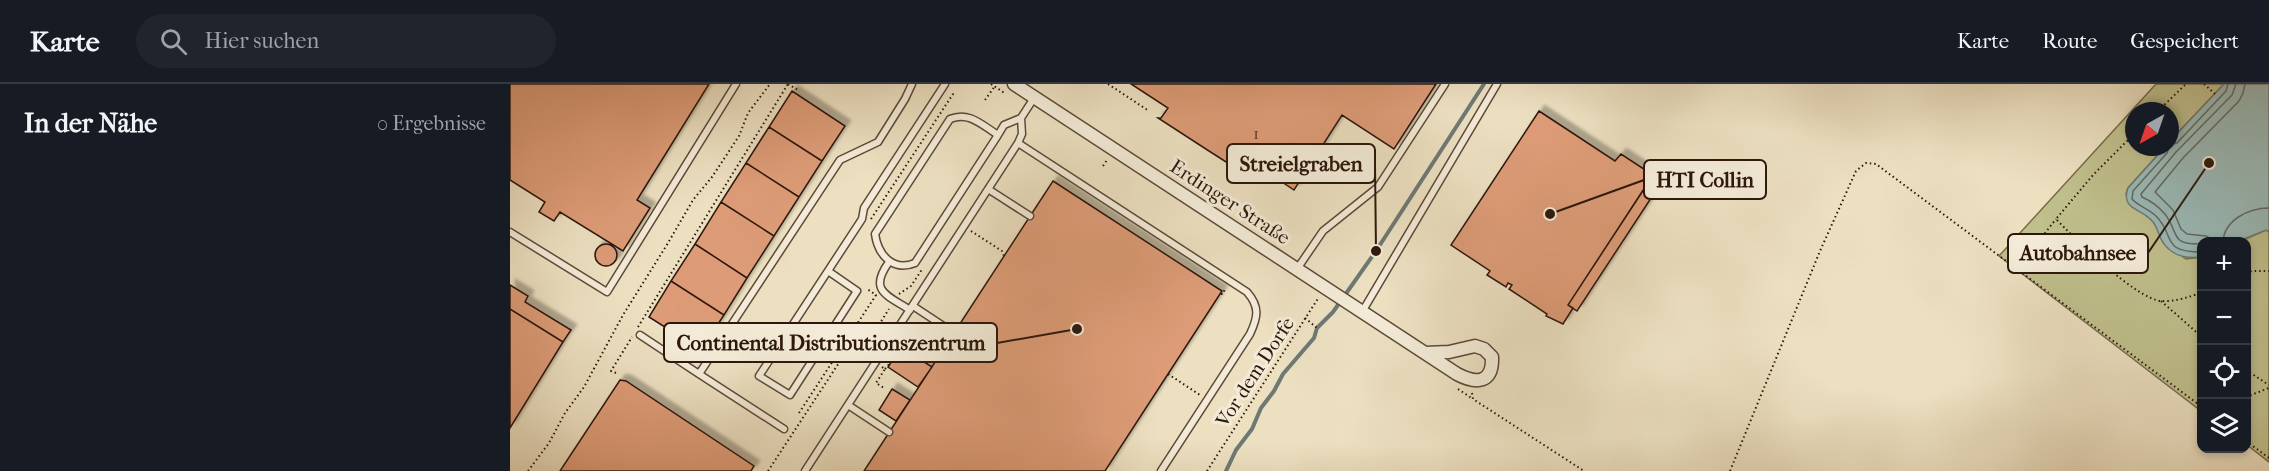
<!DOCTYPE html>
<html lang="de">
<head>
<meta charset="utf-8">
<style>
	body { margin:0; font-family:"IM FELL French Canon",serif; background:#20242c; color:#f1f3f6 }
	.controls { position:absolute; right:18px; bottom:18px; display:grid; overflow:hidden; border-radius:12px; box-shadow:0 3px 9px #0003 }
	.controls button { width:54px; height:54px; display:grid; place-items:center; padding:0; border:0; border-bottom:2px solid #363941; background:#171b24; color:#f1f3f6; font:30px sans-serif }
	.compass { position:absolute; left:1615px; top:18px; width:54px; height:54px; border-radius:50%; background:#171b24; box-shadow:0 3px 9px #0003; rotate:220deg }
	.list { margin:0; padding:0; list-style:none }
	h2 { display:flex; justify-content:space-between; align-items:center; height:78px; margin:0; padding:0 24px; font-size:26px }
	h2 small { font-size:20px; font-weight:400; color:#9ea1a6 }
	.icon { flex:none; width:33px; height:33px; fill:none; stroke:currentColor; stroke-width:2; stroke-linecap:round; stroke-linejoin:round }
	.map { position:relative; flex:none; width:1759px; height:387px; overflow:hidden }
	header { display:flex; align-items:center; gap:36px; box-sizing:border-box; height:84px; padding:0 30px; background:#171b24; border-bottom:2px solid #363941 }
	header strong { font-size:28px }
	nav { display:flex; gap:33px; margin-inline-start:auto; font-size:21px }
	.search { width:420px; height:54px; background:#20242c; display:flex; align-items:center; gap:15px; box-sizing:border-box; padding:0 21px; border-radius:33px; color:#9ea1a6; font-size:22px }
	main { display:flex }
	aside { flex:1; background:#171b24 }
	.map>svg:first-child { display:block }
	.green { fill:#c0c08d; stroke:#766c4c; stroke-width:1.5 }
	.water { fill:#9abbb9; stroke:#6e7974; stroke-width:1.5 }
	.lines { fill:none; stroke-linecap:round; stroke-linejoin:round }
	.shore { stroke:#636962; stroke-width:1.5 }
	.stream { stroke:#6e7974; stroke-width:4 }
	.building { fill:#dd9c77; stroke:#2c170c; stroke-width:1.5; filter:url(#shadow) }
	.lane-casing { stroke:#5c4939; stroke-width:9 }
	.street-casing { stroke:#5c4939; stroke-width:15 }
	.path { stroke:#2c170c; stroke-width:2; stroke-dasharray:1.5 3; stroke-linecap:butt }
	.lane { stroke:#f3ebd7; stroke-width:6 }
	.street { stroke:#f3ebd7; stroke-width:12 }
	.labels { text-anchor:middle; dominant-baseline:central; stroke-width:6; stroke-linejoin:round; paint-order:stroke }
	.number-label { font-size:16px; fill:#583827 }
	.street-label { font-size:20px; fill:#2c170c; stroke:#f3ebd7 }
	.leader { fill:none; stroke:#2c170c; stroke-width:2 }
	.callout-dot { fill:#2c170c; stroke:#f3ebd7; stroke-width:2 }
	.callout { fill:#f3ebd7; stroke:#2c170c; stroke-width:2 }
	.callout-label { font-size:21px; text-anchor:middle; font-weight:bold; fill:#2c170c }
</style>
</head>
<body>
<header>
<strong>Karte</strong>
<div class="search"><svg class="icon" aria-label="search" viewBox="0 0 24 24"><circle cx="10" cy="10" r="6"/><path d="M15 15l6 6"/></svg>Hier suchen</div>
<nav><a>Karte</a><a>Route</a><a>Gespeichert</a></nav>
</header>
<main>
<aside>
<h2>In der Nähe<small>0 Ergebnisse</small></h2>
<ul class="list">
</ul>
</aside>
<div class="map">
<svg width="1759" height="387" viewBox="0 0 1759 387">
	<defs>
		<filter id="shadow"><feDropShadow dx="5.5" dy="-5.5" stdDeviation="1.5" flood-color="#0004"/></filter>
	</defs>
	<rect width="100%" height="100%" fill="#ece0c1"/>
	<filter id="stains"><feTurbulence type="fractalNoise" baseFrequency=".00333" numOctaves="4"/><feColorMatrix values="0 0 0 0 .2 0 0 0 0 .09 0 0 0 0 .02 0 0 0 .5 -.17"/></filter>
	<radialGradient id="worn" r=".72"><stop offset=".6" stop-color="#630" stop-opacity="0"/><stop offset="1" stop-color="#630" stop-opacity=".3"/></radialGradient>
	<path class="green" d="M1646,0H1714L1660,57V27H1624V63H1655L1618,104L1616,110L1622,123L1635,130L1645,139L1653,158L1676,175L1691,173V327L1489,172Z
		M1756,146L1759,148V378L1737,361L1736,158H1729Z"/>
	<path class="water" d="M1714,0H1759V148L1756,146L1729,157L1692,158L1691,173C1675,175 1659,171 1651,155C1648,149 1647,143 1643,138C1632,124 1610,126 1618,104L1655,63H1660V57Z"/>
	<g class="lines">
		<path class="shore" d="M1660,61L1667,59L1716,7L1718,0
			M1659,63L1657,69L1623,107L1622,115C1628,122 1639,125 1646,132C1666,152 1650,168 1692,168
			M1706,158L1696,152L1677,150L1671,145L1663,126L1645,108L1673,74L1729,17L1733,9L1735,0
			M1713,158C1714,136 1739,124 1759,124
			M1692,160C1659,161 1670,150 1655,130C1648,122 1641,117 1632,113L1631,110L1666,68L1722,11L1726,0"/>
		<path class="stream" d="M716,387L726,366L742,345L751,324L764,307L773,290L804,254L807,244L823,228L866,167L974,0"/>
	</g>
	<path class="building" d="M0,0H199L127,116L140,124L113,167L50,128L44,137L29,128L35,118L0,96Z
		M621,0H926L884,65L832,31L784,106L754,86L747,96L749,99L699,67L648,34H651L658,24Z
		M282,7L335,42L312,77L259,43Z
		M1029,27L1105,77L1111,70L1143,91L1058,221L1063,224L1053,240L1036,232L1037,230L999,205L1002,201L998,199L996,203L977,191L980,187L941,161Z
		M259,43L312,77L289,113L236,79Z
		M236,79L289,113L264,152L211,118Z
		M543,97L712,207L595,387H354Z
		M1138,99L1147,105L1067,227L1058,221Z
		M211,118L264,152L237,194L185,160Z
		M85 171a11 11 0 1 1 22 0a11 11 0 1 1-22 0Z
		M185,160L237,194L214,231L161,197Z
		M161,197L214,231L191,266L139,233Z
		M0,201L18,212L15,218L61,246L53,258L0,225Z
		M0,225L53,258L0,344Z
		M391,263L422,283L408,303L378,283Z
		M110,296L116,297L244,382L241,387H50Z
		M382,305L400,316L386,337L369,326Z"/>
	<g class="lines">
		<defs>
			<path id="lane" d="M488,51C472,41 459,27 440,35L365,150C368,171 383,188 405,179L488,51L494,41L511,34L524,14
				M508,59L737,208C750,223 748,233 740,250L651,387
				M478,105L520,132
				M0,148L97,208L226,0
				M379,178C358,207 377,211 400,226
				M787,185L813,147L868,103L935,0
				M318,187L347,207L280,311L249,292L352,135L354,124L435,0
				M403,222L444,249
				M852,228L987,0
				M130,251L189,290L330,76L368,58L395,15L402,0
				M189,290L274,345
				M338,321L379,348
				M295,387L508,59L512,50L511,34"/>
			<path id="street" d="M504,0L947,290C966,300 983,300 982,273L974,265L965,262L939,268L915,269"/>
		</defs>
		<use href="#lane" class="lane-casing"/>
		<use href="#street" class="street-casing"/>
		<path class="path" d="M278,0L288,6
			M481,0L496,10
			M598,0L639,27
			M1694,0L1705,10
			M475,16L485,2
			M1648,27L1676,0
			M1624,50L1583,91L1546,135C1564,154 1626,215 1651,217C1663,218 1681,213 1692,208
			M593,82L597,76
			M361,135L443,10L442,7
			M461,147L492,167L494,172
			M1507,185L1546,135
			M1736,189L1742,187H1759
			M711,209L712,210L716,204
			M389,210L401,202L413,184
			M1651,217L1692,253
			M795,234L807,244
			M128,243L278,0
			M357,273L351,269L379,225
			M372,283L375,285L366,299L374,304
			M375,285L385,273
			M1736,286L1759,301
			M106,289L101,287L122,253
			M658,290L690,311
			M948,305L963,315
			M962,309L963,315L1074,387
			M1736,313L1759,304
			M289,329L366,211L357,205
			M1736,357L1759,374
			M18,387L39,359L55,329L74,303L113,231L158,159L183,116L202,93L229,52L238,29L260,0
			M258,387L340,262L350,269
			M697,387L809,213
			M1220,387L1310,167L1346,87L1356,79L1366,80L1692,323"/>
		<use href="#lane" class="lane"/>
		<use href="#street" class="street"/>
	</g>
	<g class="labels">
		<g class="number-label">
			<text x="746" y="49">1</text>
		</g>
		<g class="street-label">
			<text transform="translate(720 118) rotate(33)">Erdinger Straße</text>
			<text transform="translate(745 288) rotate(-57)">Vor dem Dorfe</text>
		</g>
	</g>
	<path class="leader" d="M866 167L865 80M1040 130L1134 96M1699 79L1638 169M567 245L487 259"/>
	<g class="callout-dot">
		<circle cx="866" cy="167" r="6"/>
		<circle cx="1040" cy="130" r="6"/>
		<circle cx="1699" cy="79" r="6"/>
		<circle cx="567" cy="245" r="6"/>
	</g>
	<g class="callout">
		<rect x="717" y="60" width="148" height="39" rx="6"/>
		<rect x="1134" y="76" width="122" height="39" rx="6"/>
		<rect x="1498" y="150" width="140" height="39" rx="6"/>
		<rect x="154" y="239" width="333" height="39" rx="6"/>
	</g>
	<g class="callout-label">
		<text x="791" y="87">Streielgraben</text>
		<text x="1195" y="103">HTI Collin</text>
		<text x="1568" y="176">Autobahnsee</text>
		<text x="321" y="266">Continental Distributionszentrum</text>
	</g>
	<rect width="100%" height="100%" filter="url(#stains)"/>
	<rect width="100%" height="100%" fill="url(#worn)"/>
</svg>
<div class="controls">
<button>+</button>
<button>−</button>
<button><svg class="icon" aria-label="locate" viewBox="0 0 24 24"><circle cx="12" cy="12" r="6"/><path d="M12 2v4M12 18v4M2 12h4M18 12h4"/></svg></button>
<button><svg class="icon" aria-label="layers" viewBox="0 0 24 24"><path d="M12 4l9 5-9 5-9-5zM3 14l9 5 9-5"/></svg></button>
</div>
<svg class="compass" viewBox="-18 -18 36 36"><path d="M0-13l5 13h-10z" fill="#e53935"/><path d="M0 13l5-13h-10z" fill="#9ea1a6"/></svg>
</div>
</main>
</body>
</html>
